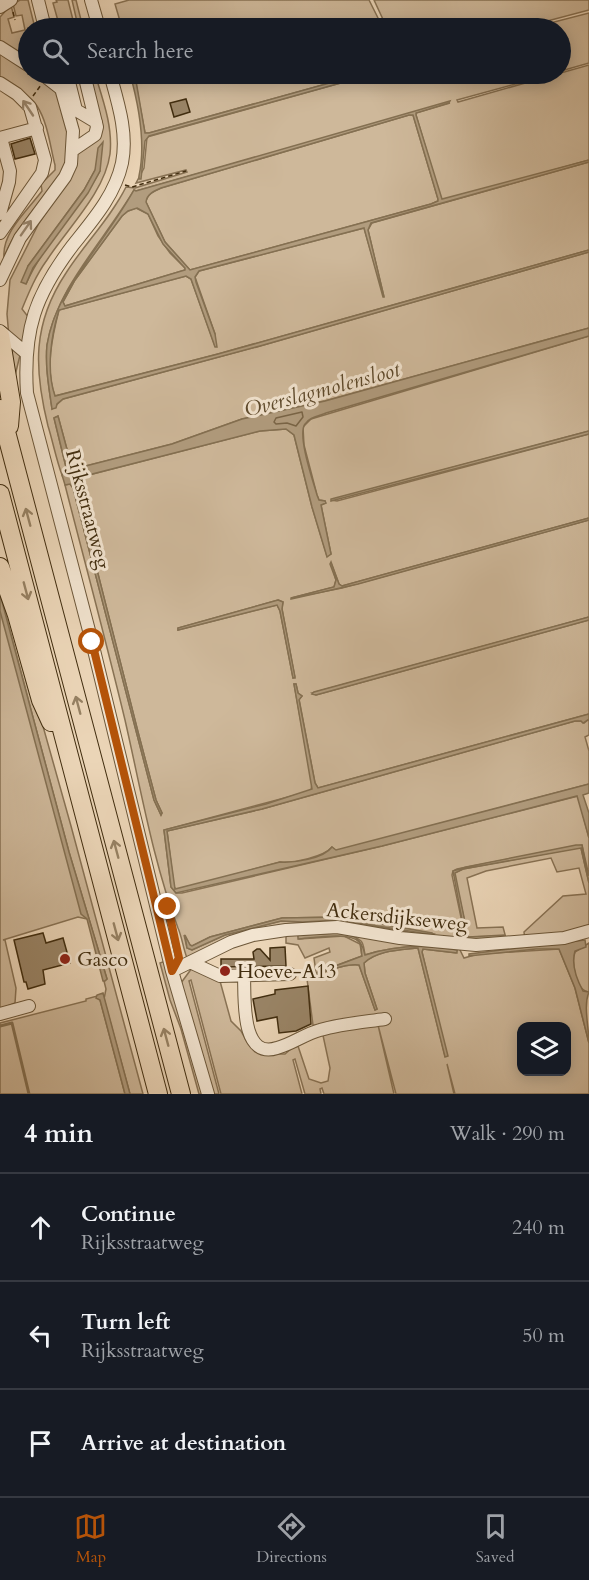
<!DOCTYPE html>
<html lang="en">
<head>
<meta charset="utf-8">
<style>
	body { margin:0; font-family:Cardo,serif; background:#20242c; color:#f1f3f6 }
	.controls { position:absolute; right:18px; bottom:18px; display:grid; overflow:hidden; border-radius:12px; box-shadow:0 3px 15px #0003 }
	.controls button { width:54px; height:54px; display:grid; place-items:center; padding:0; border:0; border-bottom:2px solid #363941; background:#171b24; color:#f1f3f6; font:30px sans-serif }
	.stop { position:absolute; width:18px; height:18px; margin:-14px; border:4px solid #b45309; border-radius:50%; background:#fff }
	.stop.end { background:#b45309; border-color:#fff; box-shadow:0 2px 6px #0008 }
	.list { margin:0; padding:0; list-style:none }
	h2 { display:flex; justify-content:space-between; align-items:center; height:78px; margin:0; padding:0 24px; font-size:26px }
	h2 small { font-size:20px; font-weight:400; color:#9ea1a6 }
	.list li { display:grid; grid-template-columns:39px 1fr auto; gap:18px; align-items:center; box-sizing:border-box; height:108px; padding:0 24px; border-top:2px solid #363941 }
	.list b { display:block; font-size:22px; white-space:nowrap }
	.list p { margin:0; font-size:20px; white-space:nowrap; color:#9ea1a6 }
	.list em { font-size:20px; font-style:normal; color:#9ea1a6 }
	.icon { flex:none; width:33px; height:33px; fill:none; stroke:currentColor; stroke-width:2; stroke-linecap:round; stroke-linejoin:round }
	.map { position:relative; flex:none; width:589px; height:1094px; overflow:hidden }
	.search { position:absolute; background:#171b24; box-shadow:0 3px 15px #0003; left:18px; right:18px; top:18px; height:66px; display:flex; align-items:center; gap:15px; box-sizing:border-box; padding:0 21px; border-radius:33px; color:#9ea1a6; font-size:22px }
	.sheet { height:402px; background:#171b24 }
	nav { display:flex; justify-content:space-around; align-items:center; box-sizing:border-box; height:84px; border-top:2px solid #363941; background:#171b24; font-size:16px; color:#9ea1a6 }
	nav a { display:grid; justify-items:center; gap:3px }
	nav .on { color:#b45309 }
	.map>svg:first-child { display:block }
	.green { fill:#ceb89a; stroke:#887254; stroke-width:1.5; fill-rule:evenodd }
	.water { fill:#b19c7e; stroke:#847052; stroke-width:1.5; fill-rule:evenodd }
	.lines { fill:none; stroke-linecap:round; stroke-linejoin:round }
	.shore { stroke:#796446; stroke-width:1.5 }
	.stream { stroke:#847052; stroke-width:3 }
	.building { fill:#998466; stroke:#412d0f; stroke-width:1.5 }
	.minor-casing { stroke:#6c5739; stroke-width:14 }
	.highway-casing { stroke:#412d0f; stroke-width:20 }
	.path { stroke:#412d0f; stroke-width:1.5; stroke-dasharray:4.5 3; stroke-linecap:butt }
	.minor { stroke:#f2e4d0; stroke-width:12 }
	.highway { stroke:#ebd5b7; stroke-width:18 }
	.oneway { stroke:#9a8870 }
	.oneway2 { stroke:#968163 }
	.route { stroke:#b45309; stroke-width:8 }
	.poi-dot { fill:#8f2418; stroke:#f2e4d0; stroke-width:2 }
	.labels { text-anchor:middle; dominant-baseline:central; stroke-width:6; stroke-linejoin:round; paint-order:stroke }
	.street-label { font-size:20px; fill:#412d0f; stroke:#f2e4d0 }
	.poi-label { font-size:20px; fill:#412d0f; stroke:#f2e4d0; text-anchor:start }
	.water-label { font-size:21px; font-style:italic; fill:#5d492b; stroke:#f2e4d0 }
</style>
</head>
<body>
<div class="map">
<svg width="589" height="1094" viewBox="0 0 589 1094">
	<rect width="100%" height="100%" fill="#ebd5b7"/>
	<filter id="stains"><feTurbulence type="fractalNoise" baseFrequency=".00333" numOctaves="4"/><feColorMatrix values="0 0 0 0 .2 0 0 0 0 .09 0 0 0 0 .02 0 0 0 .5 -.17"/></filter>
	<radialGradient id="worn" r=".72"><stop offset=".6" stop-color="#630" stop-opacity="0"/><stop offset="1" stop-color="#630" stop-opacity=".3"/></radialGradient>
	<path class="green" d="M20,0H28L35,28H28V60L0,42V17L11,5L14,17L8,19L12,33L25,30L22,15L16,16L13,4Z
		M56,0H68L74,24L78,26L72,0H76L83,28H60L53,3L57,2Z
		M129,0H369L383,28H122L115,4Z
		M374,0H589V10L521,28H387Z
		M589,13V63L561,71L560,28H531Z
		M0,53L28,70V74C41,74 51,84 57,94C71,117 73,150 63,175C59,182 51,190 45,196C29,215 13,234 4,257C2,232 28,210 42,191L41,184L55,170V165C50,146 48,123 37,106C29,94 12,86 0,78Z
		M589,65V160L446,200L441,199L440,196L416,115V113L450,103L136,191L134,190C105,240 56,288 47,345C45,366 49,388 52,409L63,399L260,346L589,252V328L325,401L242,419L172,444L74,469L72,468L58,416L54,418L66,467L62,475C56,459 53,442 48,426C34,369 32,324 66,273C85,243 110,219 126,187L135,188L187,172L186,170L136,183L144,168L147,137L373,74H552L457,100L458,102Z
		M87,74H95C103,100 113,127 110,154C105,192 67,229 47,260C36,275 29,292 22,309L29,318L13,384L7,314L10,280L39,223L72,175L77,152L99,135ZM95,170L100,171C79,210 44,243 26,284L28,266L84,190Z
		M134,74H362L149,133H145Z
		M409,115H413L438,199V201L431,204L190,270L165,242L146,202C147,194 154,191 161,188Z
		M589,162V250L218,354L55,396C45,369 52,337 59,310L186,276L191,279L215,346V334L195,277L199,271L364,228L384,297L368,230L372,223Z
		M136,208L148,214L158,236L170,253L185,268V270L65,306L63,302L75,280L122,216L128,211Z
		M589,336V431L331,500L337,501L589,434V518L342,586L339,584L331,563L336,580L334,587L291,598L342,588L589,520V617L312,693L316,695L589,620V714L318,788L315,783L299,699L302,696L298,693L296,684H294L312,783L311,791L164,830L171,887L176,893H182L382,846L578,796L589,838V876L582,845L457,869L453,871L452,875L465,936L451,937L472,940L503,938L504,936L468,937L454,873L463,869L576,848H581L589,883V925L562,933L533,936L562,935L589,926V929L562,937L525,939L524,932L563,896L586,894L579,868L557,872L551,858L486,871L467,878L477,928L503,927L506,938L504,941L462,942L438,936L434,939L418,938L353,927L322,925L269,929L252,933L229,940L196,956L187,958C183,948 182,937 178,928C153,861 141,790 125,720C106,641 85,563 65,485L70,484L73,488L154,800L161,815L162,813L156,800L138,732L75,483L77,478L260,431L286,429L294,435L312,507L327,556L331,554L321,505L325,503V501L319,500L317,495L304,445L303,427L311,419ZM278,600L283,602L282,609L295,678H293L280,611L277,605L178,630V628ZM341,917L434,934L431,936L340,920L303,922L281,921L225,935L192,950L187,948L184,935L190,945L192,946L210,937L282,918Z
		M0,573L71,826L143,1094H130L104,999L106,989L104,981L107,979L69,852L0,594Z
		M0,605L87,919L78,917L3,940H5L16,988L15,1003L0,1009Z
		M589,719V735L585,737L589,751V784L336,851L332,847C324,857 293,863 280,862L177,890L174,887L167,831L262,809L575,721H581L584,723Z
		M305,930H337L400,940L458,946L464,958L478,954L559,949L575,988L589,1043V1094H455L447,1064L454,1094H396L378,1025L394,1094H324L322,1088L320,1089L321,1094H305L295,1059L293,1060L302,1094H221L191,980L189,981L219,1094H212L181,983L192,968L220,981L231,1021L241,1031L247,1042L266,1054H285L292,1048L298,1046L309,1079L321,1083L328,1081L330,1068L321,1026L313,1025L307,979C319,973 346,963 359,965L375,1010L377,1009L365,973L364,963C377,950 400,950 418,948L445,1056H447L422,952L423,949L456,953L457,950C425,944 396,945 365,955C364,950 364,944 361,941C348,928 315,934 298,935L299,939L344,936L360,944L362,956L316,973L314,958L330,952L329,948L305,958L298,945L286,943V932ZM522,1026H566V1072H522Z
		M589,943V992C576,991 571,963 575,952Z
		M166,961L204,1094H199L181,1029L170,1000L160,963Z
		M97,996L100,1000L125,1094H0V1023L86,1001V999Z"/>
	<path class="water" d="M130,74H134L136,81L145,133H149L362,74H373L149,136L145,141L141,179H139V176C146,143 139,106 130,74Z
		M450,101L449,103L416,113V115L442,199L589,160V162L371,223L368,230L384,297H383L364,228L199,271L195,277L196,282L215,334L217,347H215L191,279L186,276L59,310C51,336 46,370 55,396L218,354L589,250V252L260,346L63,399L57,404L56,408L52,409C49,388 45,366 47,345C53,309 71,284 91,255C106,234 121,213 134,190L136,191ZM409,115H413L438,199V201L431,204L190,270L165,242L146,202C147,194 154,191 161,188ZM137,208L148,214L163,244L185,268V270L65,306L63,302L75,280L122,216L128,211Z
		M103,142L100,171L88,193L33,268L26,284L21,282L28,266L84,190L95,170L98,148Z
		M589,328V336L326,413C319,416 309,417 305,424C297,435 313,481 317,495L319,500L325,501L326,503L321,505L331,554L327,557L312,507L294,435L286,429L260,431L77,478L75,483L138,732L156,800L162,813L161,815L154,800L73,488L70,484L65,485L62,475L66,467L54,418L58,416L72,468L74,469L172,444L242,419L325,401Z
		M589,431V434L331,501V499L335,498Z
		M589,518V520L358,584L291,599V598L334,587L336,580L330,564L331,562L339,584L342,586Z
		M0,594L69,852L107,979L105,981H103L87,919L81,914L0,611Z
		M278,600L283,602L282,609L295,677L293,678L280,611L277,605L178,630V628Z
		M589,617V620L316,695L312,694L314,692Z
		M294,684H296L298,693L302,696L299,700L315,783L318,788L589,714V719L583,723L581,721H575L262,809L167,831L175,889L280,862C294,863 323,859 332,847L336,850L589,784V793L583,795L589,813V838L577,796L382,846L176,893L171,887L164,830L266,804L312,789Z
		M576,845H582L589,883L581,848L463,869L455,873L468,937L504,935L503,938L484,940L451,937L465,936L453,871L466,867Z
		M341,917L432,933L434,935L340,920L303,922L281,921L225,935L192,950L187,948L185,935L190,945L192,946L210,937L282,918Z
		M337,933C355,935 361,937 365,955C396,945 425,944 457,950V953L423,949L422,952L448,1056L445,1057L418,948C400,950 378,950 364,963L365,973L377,1009L375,1010L359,965C346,963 319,973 307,979L306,977L362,956C361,953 362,945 359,942C350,931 312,938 298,939V935Z
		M585,940L586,947L575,951C571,964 577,980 583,991L589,992C583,1006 589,1027 589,1043L575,988L559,949H536L469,956V954Z
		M103,993L130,1094H125L100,1000L96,998L97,995Z"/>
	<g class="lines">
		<path class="shore" d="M302,412L303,417L296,426L287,423L276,424L274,422L276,418Z"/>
		<path class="stream" d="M0,1026L12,1023L29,1094"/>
	</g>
	<path class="building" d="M186,99L190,112L174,117L170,103Z
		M30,138L35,154L15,159L11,144Z
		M43,933L46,943L63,938L70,963L43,970L45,984L28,989L26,982H24L14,940Z
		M285,947L286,966L221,967V959H254L253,952L257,949H260L270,960V948Z
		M308,986L311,1024L296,1031L279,1033L277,1017L257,1021L253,999L275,994V990Z"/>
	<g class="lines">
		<defs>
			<path id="minor" d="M38,0L45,28
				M91,0L99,28
				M0,7L11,0
				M0,47L28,65
				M42,74L60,88
				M67,74L76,110L96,122
				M110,74C118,103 128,133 122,163C115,195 93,220 73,245C35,295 23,330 27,393L92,642L172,971L208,1094
				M0,83L17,94L30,107L45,160L42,173L0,233
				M0,138L37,128
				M73,150L95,135L97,127L84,74
				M0,214L9,182L10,171L1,138
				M0,280L20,238L65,177L71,164L73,131L57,74
				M0,331L26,353
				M192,963L220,976L290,974
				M172,971L231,942L253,935L286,930L337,927L400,938L476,945L564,938L589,931
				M244,975C245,996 240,1060 277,1048C292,1044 305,1034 320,1030C340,1024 364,1022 385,1019
				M0,1014L29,1006"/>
			<path id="highway" d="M0,335L11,402L9,426
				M0,409L181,1094
				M0,494L158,1094
				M0,567L17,615L41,700L51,722"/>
		</defs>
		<use href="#minor" class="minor-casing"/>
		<use href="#highway" class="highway-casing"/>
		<path class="path" d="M13,12L15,20
			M33,96L41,85
			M125,185L132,187L186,171"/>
		<use href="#minor" class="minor"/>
		<use href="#highway" class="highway"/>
	</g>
	<defs><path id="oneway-shaft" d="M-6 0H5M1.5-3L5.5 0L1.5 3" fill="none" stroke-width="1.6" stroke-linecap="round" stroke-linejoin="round" transform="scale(1.5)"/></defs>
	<g class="oneway">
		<use href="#oneway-shaft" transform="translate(28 108) rotate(-124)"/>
		<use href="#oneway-shaft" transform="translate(26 228) rotate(-55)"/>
	</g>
	<g class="oneway2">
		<use href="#oneway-shaft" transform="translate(28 517) rotate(-105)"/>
		<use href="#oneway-shaft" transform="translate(26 591) rotate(75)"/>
		<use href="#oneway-shaft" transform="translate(78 705) rotate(-105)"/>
		<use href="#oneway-shaft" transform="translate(116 849) rotate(-105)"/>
		<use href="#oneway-shaft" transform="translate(116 932) rotate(75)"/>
		<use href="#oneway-shaft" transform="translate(166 1037) rotate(-105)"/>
	</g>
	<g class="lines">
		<path class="route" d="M92,642L172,971L179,958L168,907"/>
	</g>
	<g class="poi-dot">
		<circle cx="65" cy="959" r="6"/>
		<circle cx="225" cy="971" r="6"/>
	</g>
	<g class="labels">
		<g class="street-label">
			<text transform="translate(88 509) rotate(75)">Rijksstraatweg</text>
			<text transform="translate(397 917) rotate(6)">Ackersdijkseweg</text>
		</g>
		<g class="poi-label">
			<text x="77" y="959">Gasco</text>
			<text x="237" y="971">Hoeve-A13</text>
		</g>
		<g class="water-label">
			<text transform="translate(322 390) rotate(-15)">Overslagmolensloot</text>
		</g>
	</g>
	<rect width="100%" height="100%" filter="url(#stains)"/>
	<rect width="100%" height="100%" fill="url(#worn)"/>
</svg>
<div class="controls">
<button><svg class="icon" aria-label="layers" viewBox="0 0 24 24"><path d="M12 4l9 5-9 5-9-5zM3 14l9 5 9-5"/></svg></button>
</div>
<div class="stop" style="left:92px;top:642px"></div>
<div class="stop end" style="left:168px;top:907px"></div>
<div class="search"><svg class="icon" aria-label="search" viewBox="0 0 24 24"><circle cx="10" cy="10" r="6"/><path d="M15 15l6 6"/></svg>Search here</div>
</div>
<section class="sheet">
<h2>4 min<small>Walk · 290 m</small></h2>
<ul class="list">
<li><svg class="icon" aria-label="ahead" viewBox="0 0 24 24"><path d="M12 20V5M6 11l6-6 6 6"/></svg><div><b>Continue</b><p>Rijksstraatweg</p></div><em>240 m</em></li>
<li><svg class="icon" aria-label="left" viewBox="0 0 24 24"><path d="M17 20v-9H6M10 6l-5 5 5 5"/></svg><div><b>Turn left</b><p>Rijksstraatweg</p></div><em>50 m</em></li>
<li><svg class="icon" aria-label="arrive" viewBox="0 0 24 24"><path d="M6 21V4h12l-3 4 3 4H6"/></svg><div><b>Arrive at destination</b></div></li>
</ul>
</section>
<nav>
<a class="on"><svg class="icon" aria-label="map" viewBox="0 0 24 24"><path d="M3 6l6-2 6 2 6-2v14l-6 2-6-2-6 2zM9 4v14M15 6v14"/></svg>Map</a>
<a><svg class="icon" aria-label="directions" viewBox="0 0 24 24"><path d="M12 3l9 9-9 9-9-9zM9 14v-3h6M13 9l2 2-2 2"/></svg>Directions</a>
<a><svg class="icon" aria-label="saved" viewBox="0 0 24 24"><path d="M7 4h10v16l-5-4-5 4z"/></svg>Saved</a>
</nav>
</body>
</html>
